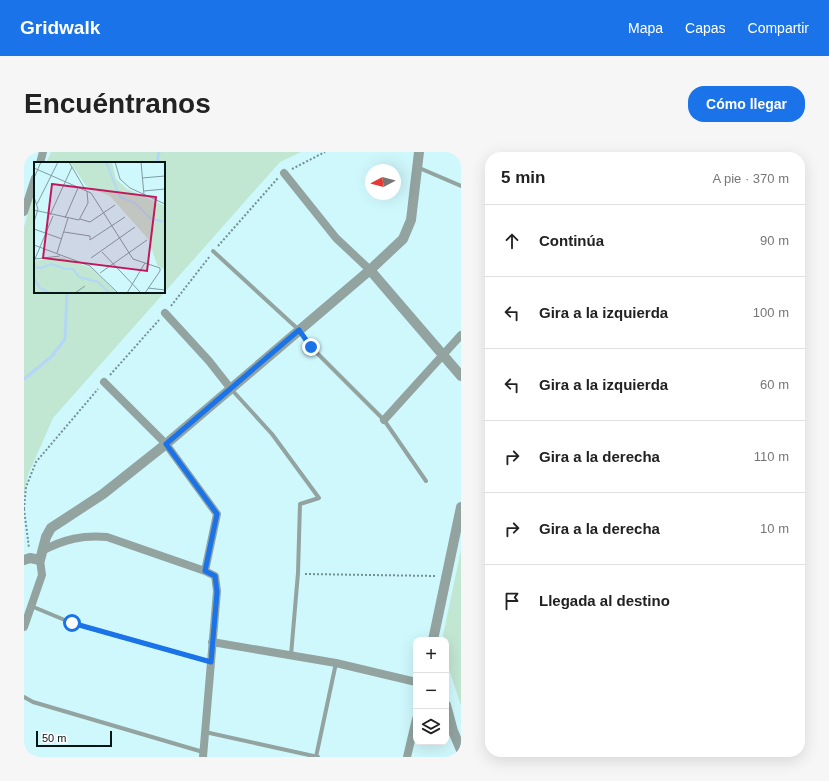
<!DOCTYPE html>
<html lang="es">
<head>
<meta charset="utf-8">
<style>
	body { margin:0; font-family:Arial,sans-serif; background:#f6f6f6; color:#222 }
	.controls { position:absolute; right:12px; bottom:12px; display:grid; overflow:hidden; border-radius:8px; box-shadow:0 4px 16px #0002 }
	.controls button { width:36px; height:36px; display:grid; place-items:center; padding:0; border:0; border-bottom:1px solid #e0e0e0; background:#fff; color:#222; font:20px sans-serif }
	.compass { position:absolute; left:341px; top:12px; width:36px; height:36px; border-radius:50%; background:#fff; box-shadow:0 4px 16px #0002; rotate:263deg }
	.scale { position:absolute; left:12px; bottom:10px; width:76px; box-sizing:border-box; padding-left:4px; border:2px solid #061516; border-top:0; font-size:11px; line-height:14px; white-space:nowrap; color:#061516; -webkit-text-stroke:3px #fcfcfc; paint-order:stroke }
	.stop { position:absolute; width:12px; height:12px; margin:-9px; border:3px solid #1a73e8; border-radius:50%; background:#fff }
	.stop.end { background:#1a73e8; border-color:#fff; box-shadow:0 1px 4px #0008 }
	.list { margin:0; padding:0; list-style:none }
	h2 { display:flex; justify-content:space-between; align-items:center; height:52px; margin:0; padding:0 16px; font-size:17px }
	h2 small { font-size:13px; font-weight:400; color:#767676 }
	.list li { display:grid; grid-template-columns:26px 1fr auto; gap:12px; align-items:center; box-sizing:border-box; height:72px; padding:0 16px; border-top:1px solid #e0e0e0 }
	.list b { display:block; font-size:15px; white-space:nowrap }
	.list em { font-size:13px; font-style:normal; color:#767676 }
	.icon { flex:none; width:22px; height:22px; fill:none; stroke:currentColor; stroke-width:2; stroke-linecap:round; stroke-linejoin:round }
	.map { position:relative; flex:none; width:437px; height:605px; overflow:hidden; border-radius:16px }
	header { display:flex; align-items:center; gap:24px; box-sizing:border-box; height:56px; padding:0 20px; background:#1a73e8; color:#fff }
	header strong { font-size:19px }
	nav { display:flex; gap:22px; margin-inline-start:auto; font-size:14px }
	.intro { display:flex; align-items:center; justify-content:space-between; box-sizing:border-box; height:96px; padding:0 24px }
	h1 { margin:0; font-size:28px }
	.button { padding:10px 18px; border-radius:16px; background:#1a73e8; color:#fff; font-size:14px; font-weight:700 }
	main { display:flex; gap:24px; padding:0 24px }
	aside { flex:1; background:#fff; border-radius:16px; box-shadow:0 4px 16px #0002 }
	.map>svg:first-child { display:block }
	.green { fill:#c1e6d2 }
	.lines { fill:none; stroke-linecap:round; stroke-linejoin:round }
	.stream { stroke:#b4d6f7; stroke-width:3 }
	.path { stroke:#739093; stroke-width:2; stroke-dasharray:2 2; stroke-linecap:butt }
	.service { stroke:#92a3a0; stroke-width:4 }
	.minor { stroke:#92a3a0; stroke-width:8 }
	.tertiary { stroke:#92a3a0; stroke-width:10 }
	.route { stroke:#1a73e8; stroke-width:5 }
	.inset-river { fill:none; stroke:#b4d6f7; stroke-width:2 }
	.inset-road { fill:none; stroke:#7f9da1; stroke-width:1 }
	.view { fill:#c2185b; fill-opacity:0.15; stroke:#c2185b; stroke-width:2 }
	.inset-edge { fill:none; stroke:#061516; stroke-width:2 }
</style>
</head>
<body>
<header>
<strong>Gridwalk</strong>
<nav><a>Mapa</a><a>Capas</a><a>Compartir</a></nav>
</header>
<div class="intro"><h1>Encuéntranos</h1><a class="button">Cómo llegar</a></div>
<main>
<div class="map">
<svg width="437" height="605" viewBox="0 0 437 605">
	<rect width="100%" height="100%" fill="#cff8fd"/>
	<path class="green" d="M27,0H277L256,10L29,266L4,323L0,344V75L11,35V140H140V11H22Z
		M437,398V554L422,508V488H418Z"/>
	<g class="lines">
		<path class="stream" d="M133,11L135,0
			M0,227L27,205L41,187L43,140"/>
		<path class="path" d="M268,17L301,0
			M194,94L254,26
			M147,154L186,104
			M86,223L135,168
			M0,357L2,335L12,310L74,237
			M0,357L5,396
			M281,422L412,424"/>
		<path class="service" d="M393,15L437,34
			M189,99L275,178L287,195L360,268L402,329
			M208,238L248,282L295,346L276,352L274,421L267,503
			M7,454L48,471L187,510
			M0,545L9,550L179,600
			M181,580L294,605
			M292,605L312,511"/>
		<path class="minor" d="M16,11L19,0
			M260,21L312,86L346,118
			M0,60L11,26
			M141,161L185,209L207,237
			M80,230L142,292L193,362L181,419
			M360,268L437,183
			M18,399C40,387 59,383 83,385L181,419L191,424L193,439L179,605
			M0,475L18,423L16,408
			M188,490L312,511L392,530
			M383,605L392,567"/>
		<path class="tertiary" d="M346,118L437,224
			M0,408L6,406L16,408L22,385L27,376L79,342L142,292L346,118L379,87L387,68L395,0
			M409,488L437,355
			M422,553L429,579L437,598"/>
	</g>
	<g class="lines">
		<path class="route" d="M48,471L187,510L193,440L191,424L181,419L193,362L142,292L275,178L287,195"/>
	</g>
	<g transform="translate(10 10)">
		<rect width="131" height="131" fill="#cff8fd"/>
		<path d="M36,0H78L82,17L93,27L131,44V108L123,103L115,78L76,34L52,24ZM29,95L57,106L83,131H1L0,99Z" fill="#c1e6d2"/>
		<path class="inset-river" d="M72,0L86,35L101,41L117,57L131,60M0,105L7,106L17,102L32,107H39L45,115L64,120L75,131M0,116L6,126L16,131"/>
		<path class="inset-road" d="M35,0L52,29M81,0L86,17L96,26L131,42M107,0L110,33M0,6L57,31L99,97L126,106V109L111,131M0,16L7,0M108,16L131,14M110,29L131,27M0,35L4,47L0,60M3,42L24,0M0,48L45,58L54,41L53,29M16,53L38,5M31,56L44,26M46,57L56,60L81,43M0,67L28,77M30,70L56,74V78L91,55M0,83L56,104L84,131M68,90L107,131M23,91L34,56M57,96L101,65M1,97L19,54M1,97L26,94M66,111L113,78M114,126L131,128M41,131L51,124M93,131L111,101"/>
		<path class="view" d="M18,22L122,35L113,109L9,96Z"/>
		<rect width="131" height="131" class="inset-edge"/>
	</g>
</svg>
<div class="controls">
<button>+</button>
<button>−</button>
<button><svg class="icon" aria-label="layers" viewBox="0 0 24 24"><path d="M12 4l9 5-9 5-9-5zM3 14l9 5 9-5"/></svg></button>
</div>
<svg class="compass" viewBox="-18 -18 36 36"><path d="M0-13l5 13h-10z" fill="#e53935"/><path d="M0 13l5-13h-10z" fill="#767676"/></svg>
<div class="scale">50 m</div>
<div class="stop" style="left:48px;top:471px"></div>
<div class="stop end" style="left:287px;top:195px"></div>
</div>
<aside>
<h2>5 min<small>A pie · 370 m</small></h2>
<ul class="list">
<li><svg class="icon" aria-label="ahead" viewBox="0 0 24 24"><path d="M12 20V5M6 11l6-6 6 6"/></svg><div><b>Continúa</b></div><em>90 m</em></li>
<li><svg class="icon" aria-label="left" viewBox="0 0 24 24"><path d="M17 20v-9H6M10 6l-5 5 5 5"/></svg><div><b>Gira a la izquierda</b></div><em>100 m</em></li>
<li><svg class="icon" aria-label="left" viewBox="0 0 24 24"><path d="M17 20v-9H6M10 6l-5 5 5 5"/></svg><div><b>Gira a la izquierda</b></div><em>60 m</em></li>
<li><svg class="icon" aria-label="right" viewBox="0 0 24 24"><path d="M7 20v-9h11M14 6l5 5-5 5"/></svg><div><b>Gira a la derecha</b></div><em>110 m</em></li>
<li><svg class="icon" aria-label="right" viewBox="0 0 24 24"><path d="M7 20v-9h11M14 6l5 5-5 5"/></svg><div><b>Gira a la derecha</b></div><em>10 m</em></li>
<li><svg class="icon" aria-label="arrive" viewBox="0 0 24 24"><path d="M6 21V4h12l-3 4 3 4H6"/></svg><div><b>Llegada al destino</b></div></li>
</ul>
</aside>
</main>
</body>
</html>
